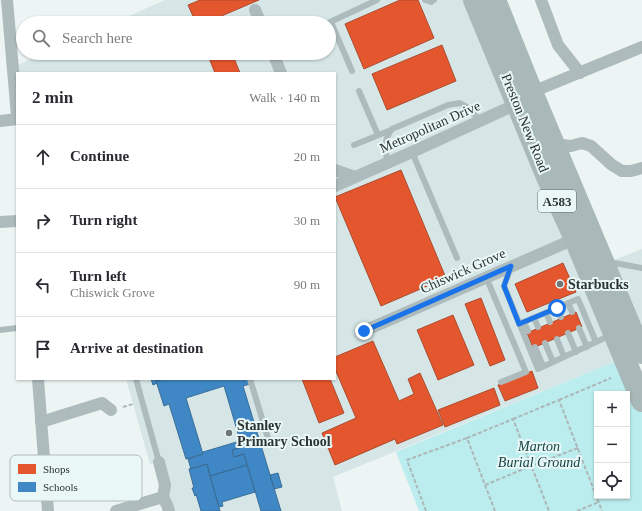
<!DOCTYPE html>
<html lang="en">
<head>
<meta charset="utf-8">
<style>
	body { margin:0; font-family:"Times New Roman",serif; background:#f2f2f3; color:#2b2b33 }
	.controls { position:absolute; right:12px; bottom:12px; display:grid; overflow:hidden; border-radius:0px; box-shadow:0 1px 3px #0004 }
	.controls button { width:36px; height:36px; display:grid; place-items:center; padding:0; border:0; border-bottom:1px solid #e1e1e2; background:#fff; color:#2b2b33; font:20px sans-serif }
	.stop { position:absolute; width:12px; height:12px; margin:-9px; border:3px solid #1a73e8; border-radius:50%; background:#fff }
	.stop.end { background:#1a73e8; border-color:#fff; box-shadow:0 1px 4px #0008 }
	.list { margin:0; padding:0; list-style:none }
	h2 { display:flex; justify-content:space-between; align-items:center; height:52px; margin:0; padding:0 16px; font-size:17px }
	h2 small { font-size:13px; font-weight:400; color:#7c7c81 }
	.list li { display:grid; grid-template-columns:26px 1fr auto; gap:12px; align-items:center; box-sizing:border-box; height:64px; padding:0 16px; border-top:1px solid #e1e1e2 }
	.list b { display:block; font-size:15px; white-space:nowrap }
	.list p { margin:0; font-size:13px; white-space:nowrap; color:#7c7c81 }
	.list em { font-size:13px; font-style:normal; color:#7c7c81 }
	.icon { flex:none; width:22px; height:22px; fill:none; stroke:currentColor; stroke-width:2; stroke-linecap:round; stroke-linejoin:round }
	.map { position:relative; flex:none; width:642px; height:511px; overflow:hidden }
	.search { position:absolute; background:#fff; box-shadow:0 1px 3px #0004; left:16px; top:16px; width:320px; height:44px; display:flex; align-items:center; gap:10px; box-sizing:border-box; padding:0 14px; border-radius:22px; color:#7c7c81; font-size:15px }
	.panel { position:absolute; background:#fff; box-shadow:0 1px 3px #0004; left:16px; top:72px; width:320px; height:308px; border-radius:0px }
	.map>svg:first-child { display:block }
	.built { fill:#d6e6e6 }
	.green { fill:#bbedee; fill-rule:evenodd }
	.shops { fill:#e4572e; stroke:#ad4c2f }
	.schools { fill:#3f88c5; stroke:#3a6e99 }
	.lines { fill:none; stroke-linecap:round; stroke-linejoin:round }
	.path { stroke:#adb7b8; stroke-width:2; stroke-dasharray:4 2; stroke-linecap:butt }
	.lane { stroke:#aebbbc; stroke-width:6 }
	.street { stroke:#aebbbc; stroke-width:12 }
	.highway { stroke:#a9b8b8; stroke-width:22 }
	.route { stroke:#1a73e8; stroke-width:5 }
	.poi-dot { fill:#707676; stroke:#e9f7f7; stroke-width:1.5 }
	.labels { text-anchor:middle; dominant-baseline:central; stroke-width:4; stroke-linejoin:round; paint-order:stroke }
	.shield { fill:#e9f7f7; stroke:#656d6d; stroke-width:1 }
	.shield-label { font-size:13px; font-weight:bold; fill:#2d3232 }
	.street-label { font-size:14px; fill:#2d3232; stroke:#e9f7f7 }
	.poi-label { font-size:14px; font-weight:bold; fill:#2d3232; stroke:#e9f7f7; text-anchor:start }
	.park-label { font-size:14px; font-style:italic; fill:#134344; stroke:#e9f7f7 }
	.key { fill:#e9f7f7; stroke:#b1bcbc; stroke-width:1 }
	.key-label { font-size:11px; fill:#2d3232 }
</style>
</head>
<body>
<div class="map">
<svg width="642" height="511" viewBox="0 0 642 511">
	<rect width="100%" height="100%" fill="#ecf4f4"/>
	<path class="built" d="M165,0H474L624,358L333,477L342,511H169L159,462L150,464L126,379H335V73H17L13,67L45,53H329V23H113Z
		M642,249V327L614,260Z"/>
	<path class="green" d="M624,358L642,401V511H419L396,452ZM597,394H627V496H597Z"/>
	<path class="shops" d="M200,0H259L205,23H196L188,5Z
		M400,0H418L434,38L364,69L345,24Z
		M442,45L456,81L387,110L372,74Z
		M207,53H232L240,73H215Z
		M401,170L446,278L381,306L335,197Z
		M563,263L576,292L527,312L515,284Z
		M481,298L505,360L490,366L465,304Z
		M576,312L582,327L533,348L527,333Z
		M453,315L474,365L438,380L417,330Z
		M373,341L399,401L414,394L408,379L420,373L443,425L397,444L395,439L335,465L322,433L356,418L335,369V357Z
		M532,371L538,388L505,401L498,385Z
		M302,379H330L344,413L319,423Z
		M494,388L500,405L445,427L438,410Z"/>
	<path class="schools" d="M151,379H164L156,381L157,383L153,385Z
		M164,379H248L250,384L243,386L281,511H261L244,454L234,457L232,450L242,447L224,386L186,398L203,454L186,459L169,404L164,406L156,381Z
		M240,441L242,447L232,450L234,457L244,454L247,465L210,476L207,464L191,469L188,459L203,454V452Z
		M207,464L210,476L220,511H201L196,494L195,496L192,488H194L189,469Z
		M247,465L255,492L222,502L223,506L219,507L210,476Z
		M278,473L282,487L274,489L270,475Z"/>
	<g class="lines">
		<path class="path" d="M559,400L611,378
			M123,407L133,404V405
			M513,419L559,400L602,511
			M485,485L531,466L578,448
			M426,511L407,460L467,438
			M495,511L467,438L513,419L549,511
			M577,511L599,502"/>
		<path class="lane" d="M425,0L431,2L434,0
			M331,22L352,71
			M328,23L377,0
			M359,91L378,135
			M354,145L391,130
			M412,152L457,258
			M387,163C386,149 383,140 392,129L448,105L460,103L467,107L481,121
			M609,262L642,268
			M511,267L504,286L538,369L609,336L611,338
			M486,277L526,372L501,382
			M568,303L572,312
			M557,308L561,317
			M546,313L550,322
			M534,318L538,327
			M524,322L528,331
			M519,324L578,299L596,342
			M579,328L587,347
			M0,330L17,328
			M568,333L576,352
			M557,339L564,357
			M545,343L553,362
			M535,347L543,366
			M136,379L159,462
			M250,379L268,438"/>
		<path class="street" d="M7,0L17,116
			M541,0L558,45L580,73
			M255,10L261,23
			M273,53L281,73
			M0,121L17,119
			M553,146L554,144L571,146L582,143L591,146L612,165L622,171H631L642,168
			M335,170L355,177
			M335,186L412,152L517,104L532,92L642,47
			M0,222L17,221
			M364,331L579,237
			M38,379L48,511
			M41,422L102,403L111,410
			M159,462L165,485L163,497L167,505L169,511
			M116,511L163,497"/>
		<path class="highway" d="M474,0L547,177L575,239L642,401
			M495,0L532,92L633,333L642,353"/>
	</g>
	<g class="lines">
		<path class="route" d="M364,331L511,266L504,286L519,324L557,308"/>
	</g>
	<g class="poi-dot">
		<circle cx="560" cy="284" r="4"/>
		<circle cx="229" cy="433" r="4"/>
	</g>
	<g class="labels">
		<rect class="shield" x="538" y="190" width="38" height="22" rx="3"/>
		<g class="shield-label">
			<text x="557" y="201">A583</text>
		</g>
		<g class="street-label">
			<text transform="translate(525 123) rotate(68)">Preston New Road</text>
			<text transform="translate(430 127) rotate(-24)">Metropolitan Drive</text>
			<text transform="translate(463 271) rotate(-24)">Chiswick Grove</text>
		</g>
		<g class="poi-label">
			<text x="568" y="284">Starbucks</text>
			<text x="237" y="425">Stanley<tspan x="237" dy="16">Primary School</tspan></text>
		</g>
		<g class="park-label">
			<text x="539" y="446">Marton<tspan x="539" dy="16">Burial Ground</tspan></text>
		</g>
	</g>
	<rect x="10" y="455" width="132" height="46" rx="6" class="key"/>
	<rect x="18" y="464" width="18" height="10" fill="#e4572e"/>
	<rect x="18" y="482" width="18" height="10" fill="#3f88c5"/>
	<g class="key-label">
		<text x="43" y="473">Shops</text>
		<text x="43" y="491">Schools</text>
	</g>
</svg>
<div class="controls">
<button>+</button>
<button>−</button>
<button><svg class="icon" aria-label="locate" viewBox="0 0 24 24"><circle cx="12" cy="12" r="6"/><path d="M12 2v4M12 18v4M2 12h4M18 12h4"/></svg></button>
</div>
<div class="stop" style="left:557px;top:308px"></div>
<div class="stop end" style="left:364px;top:331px"></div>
<div class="search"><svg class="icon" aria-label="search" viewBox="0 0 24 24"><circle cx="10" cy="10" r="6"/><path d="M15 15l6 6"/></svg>Search here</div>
<section class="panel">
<h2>2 min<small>Walk · 140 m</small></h2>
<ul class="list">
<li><svg class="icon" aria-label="ahead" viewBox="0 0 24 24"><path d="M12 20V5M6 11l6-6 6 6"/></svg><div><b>Continue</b></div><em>20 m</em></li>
<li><svg class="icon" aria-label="right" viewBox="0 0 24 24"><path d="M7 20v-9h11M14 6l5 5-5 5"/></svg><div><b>Turn right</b></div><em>30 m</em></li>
<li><svg class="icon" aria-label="left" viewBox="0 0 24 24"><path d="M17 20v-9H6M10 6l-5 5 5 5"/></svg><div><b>Turn left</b><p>Chiswick Grove</p></div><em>90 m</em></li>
<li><svg class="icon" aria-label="arrive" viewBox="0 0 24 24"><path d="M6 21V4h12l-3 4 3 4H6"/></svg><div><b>Arrive at destination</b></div></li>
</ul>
</section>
</div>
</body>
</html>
